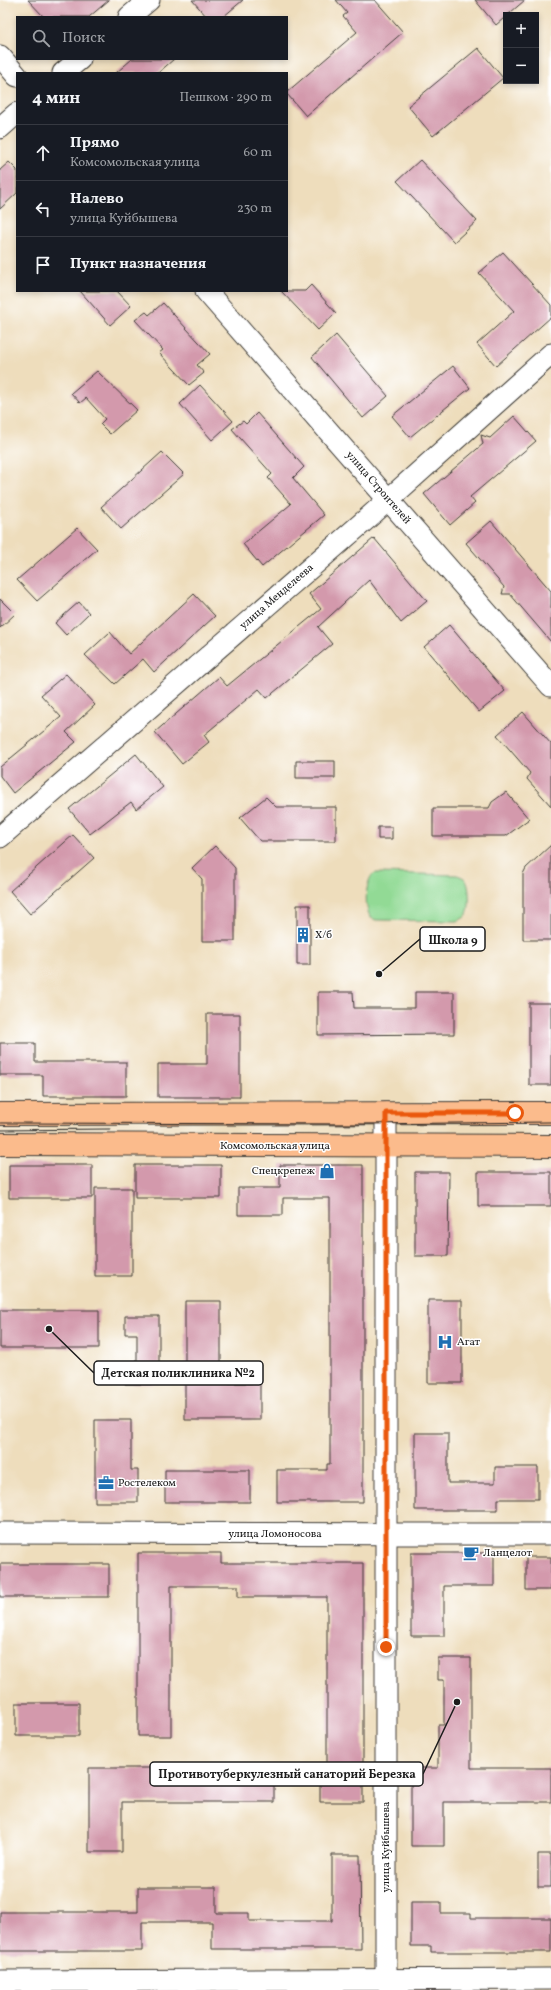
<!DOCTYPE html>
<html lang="ru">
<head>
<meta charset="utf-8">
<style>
	body { margin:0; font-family:Vollkorn,serif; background:#20242c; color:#f1f3f6 }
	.controls { position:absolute; right:12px; top:12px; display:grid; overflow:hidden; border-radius:0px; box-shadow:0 2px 6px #0003 }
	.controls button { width:36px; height:36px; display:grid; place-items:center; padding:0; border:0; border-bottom:1px solid #363941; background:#171b24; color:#f1f3f6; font:20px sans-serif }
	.stop { position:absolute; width:12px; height:12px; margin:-9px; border:3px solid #ea580c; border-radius:50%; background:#fff }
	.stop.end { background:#ea580c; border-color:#fff; box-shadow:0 1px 4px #0008 }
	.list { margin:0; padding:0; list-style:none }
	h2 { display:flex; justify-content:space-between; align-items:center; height:52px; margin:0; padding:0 16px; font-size:17px }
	h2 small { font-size:13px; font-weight:400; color:#9ea1a6 }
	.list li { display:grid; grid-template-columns:26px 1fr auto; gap:12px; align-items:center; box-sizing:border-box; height:56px; padding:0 16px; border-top:1px solid #363941 }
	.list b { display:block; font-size:15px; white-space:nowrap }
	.list p { margin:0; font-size:13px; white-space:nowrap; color:#9ea1a6 }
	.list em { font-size:13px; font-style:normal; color:#9ea1a6 }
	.icon { flex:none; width:22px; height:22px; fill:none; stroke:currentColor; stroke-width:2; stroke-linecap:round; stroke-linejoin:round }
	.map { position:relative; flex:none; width:551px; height:1990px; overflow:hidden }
	.search { position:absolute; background:#171b24; box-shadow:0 2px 6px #0003; left:16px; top:16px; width:272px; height:44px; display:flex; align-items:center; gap:10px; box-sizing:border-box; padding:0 14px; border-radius:0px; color:#9ea1a6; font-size:15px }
	.panel { position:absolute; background:#171b24; box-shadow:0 2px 6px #0003; left:16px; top:72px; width:272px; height:220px; border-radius:0px }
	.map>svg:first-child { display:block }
	.green { fill:#92da95; stroke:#577b58 }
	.building { fill:#d399ac }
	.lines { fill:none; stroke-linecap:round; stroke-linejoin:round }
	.minor-casing { stroke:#3c3934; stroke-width:23 }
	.major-casing { stroke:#3c3934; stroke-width:24 }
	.minor { stroke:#fff; stroke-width:21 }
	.major { stroke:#fbbb8c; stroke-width:22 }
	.tram { stroke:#1c1c1c; stroke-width:1 }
	.route { stroke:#ea580c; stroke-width:5 }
	.labels { text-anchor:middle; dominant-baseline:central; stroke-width:3; stroke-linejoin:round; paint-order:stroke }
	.street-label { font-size:11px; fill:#1c1c1c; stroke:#fff }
	.poi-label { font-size:11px; fill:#1c1c1c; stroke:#fff; text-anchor:start }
	.leader { fill:none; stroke:#1c1c1c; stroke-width:1.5 }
	.callout-dot { fill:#1c1c1c; stroke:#fff; stroke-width:1.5 }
	.callout { fill:#fff; stroke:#1c1c1c; stroke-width:1.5 }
	.callout-label { font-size:12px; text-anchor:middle; font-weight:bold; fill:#1c1c1c }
</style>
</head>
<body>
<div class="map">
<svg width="551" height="1990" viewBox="0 0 551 1990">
	<rect width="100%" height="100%" fill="#fff"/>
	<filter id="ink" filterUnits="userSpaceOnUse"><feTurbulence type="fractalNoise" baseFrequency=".025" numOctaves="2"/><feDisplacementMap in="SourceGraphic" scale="8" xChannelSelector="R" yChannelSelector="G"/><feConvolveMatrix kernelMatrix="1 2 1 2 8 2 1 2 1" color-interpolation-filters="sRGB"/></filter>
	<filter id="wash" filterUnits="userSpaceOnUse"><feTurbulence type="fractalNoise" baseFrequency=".012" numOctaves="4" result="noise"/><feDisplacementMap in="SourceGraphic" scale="16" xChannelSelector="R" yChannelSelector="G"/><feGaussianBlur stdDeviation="0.9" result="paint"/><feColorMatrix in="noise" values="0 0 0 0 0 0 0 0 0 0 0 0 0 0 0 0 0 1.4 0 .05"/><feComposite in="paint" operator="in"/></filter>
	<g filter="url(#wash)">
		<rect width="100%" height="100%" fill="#eeddbc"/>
		<path class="green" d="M376,873L457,875C460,876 463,877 465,879C470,885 470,903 468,911C467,917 462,919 457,921L376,920L371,918C364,908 365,885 372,875Z"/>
		<g id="blocks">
			<path class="building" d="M28,0H109L89,17H44Z
				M192,0H243L223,17H207Z
				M336,0H375L403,32L306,116L287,94V92L357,32L343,16L347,13Z
				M475,0H525L496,25Z
				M478,48L503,78L433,136L408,106Z
				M132,59H174L158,73H116Z
				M420,160L477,221L454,242L397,181Z
				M9,162L17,170V193L0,209V170Z
				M503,252L551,305V317L496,366L477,344L514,311L479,273Z
				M311,285L336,313L318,330L281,291H305Z
				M80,291H117L131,306L110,325Z
				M163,303L210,354L197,365L204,373L189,385L159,353L163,350L135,320L146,312L149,315Z
				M336,335L388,396L363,418L312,357Z
				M453,366L470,388L410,437L392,416Z
				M97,371L137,410L110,434L100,424L105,419L86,398L80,403L71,393Z
				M200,385L233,421L212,440L180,404Z
				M257,413L304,467L293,478L324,515L262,567L243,544L291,504L268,478L272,474L232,429L243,421L246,424Z
				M514,416L536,441L470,497L475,503L450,525L424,494L483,444L481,435L490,438Z
				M162,452L184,474L121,529L101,507Z
				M491,521L551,591V642L510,594H502L504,587L466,543Z
				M77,528L97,549L37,601L17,580Z
				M374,538L427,601L401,623L369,580L318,627L332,644L267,698L259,689L204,735L209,742L182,764L155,732L219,677L227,686L321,609L309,594Z
				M194,594L215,616L154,672L143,659L115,684L85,655L110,632L129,654Z
				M0,599L15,614L0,628Z
				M79,602L89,613L66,635L55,623Z
				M449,625L505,691L479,712L424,647Z
				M66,674L95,705L66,732L76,742L13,793L0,776V767L61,717L41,695Z
				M523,712L551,744V806L527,779L530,773L497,735Z
				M136,754L163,787L136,809L131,802L90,834L69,809Z
				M296,761H335V778H296Z
				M506,792L529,819L506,836H433V808H489L492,802Z
				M266,797L276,807H336V841H260L240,818Z
				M378,827H392V839H378Z
				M73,835L94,858L30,914L10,891Z
				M551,845V940H523V874L526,868Z
				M215,846L235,868V941H202V879L192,868Z
				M297,905H310V965H297Z
				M318,992H353L354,1008H415V992H454V1034L318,1035Z
				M529,1003H551V1085H529Z
				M207,1014H240V1097H158V1064H207Z
				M0,1043H35V1062H126V1096H43V1075H0Z
				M9,1165H92V1198H9Z
				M135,1165H221V1198H135Z
				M280,1165H363V1502H277V1470H327V1464H330V1198H283V1215H238V1188H280Z
				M415,1172H449L448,1256H415Z
				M478,1172H551V1206H478Z
				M95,1188H132V1276H95Z
				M428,1300H462V1383H428Z
				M185,1301H221V1383H260V1420H185Z
				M0,1310H99V1348H0Z
				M125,1316H159V1384H125V1365H137V1334H125Z
				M95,1420H131V1470H138V1502H95Z
				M415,1433H448V1483H495V1467H538V1499H498V1510H415Z
				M165,1470H250V1502H165Z
				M138,1553H221V1563H363V1802H320V1768H327V1597H238V1586H171V1736H138Z
				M411,1553H494V1586H444V1636H411Z
				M526,1557H551V1590H526Z
				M0,1564H109V1597H0Z
				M438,1658H471V1768H551V1802H444V1846H411V1768H438V1725H444V1680H438Z
				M16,1703H79V1736H16Z
				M89,1768H274V1802H122V1852H89Z
				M538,1854H551V1887H538Z
				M332,1855H360L361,1949H212V1922H142V1951H0V1912H138V1887H216V1913H249V1921H332Z
				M411,1902H441V1913H471V1918H551V1952H431V1946H411Z"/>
		</g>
	</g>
	<g filter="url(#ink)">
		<use href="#blocks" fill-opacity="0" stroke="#3c3934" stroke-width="1"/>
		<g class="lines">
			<defs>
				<path id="minor" d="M129,17L149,0
					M0,56L17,76
					M63,73L80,59
					M0,128L17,113
					M206,291L551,686
					M0,837L369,517L551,354
					M0,1533L551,1534
					M0,1981L551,1979
					M386,1981V1113"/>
				<path id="major" d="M0,1114L551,1113
					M0,1144L551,1146"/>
			</defs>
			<use href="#minor" class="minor-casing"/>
			<use href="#major" class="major-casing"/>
			<use href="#minor" class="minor"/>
			<use href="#major" class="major"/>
			<path class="tram" d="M0,1123L363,1124L551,1122
				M0,1130L110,1129"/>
		</g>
	</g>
	<g class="lines" filter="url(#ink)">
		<path class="route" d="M386,1647V1113H515"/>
	</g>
	<defs>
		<symbol id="building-bare" viewBox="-9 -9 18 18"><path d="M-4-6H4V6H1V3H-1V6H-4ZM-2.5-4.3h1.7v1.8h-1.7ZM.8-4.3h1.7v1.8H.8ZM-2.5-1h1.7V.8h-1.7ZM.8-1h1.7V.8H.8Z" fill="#1f6fb2" stroke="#fff" stroke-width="2.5" paint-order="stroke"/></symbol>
		<symbol id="shop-bare" viewBox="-9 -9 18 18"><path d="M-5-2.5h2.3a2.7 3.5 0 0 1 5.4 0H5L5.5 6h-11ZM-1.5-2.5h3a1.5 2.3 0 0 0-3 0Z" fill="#1f6fb2" stroke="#fff" stroke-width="2.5" paint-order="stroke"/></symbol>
		<symbol id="hospital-bare" viewBox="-9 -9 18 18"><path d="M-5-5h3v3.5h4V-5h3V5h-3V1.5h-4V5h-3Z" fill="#1f6fb2" stroke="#fff" stroke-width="2.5" paint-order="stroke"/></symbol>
		<symbol id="office-bare" viewBox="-9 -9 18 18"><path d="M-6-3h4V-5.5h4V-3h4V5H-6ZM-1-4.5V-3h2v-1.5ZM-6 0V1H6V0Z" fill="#1f6fb2" stroke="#fff" stroke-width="2.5" paint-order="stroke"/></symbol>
		<symbol id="cafe-bare" viewBox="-9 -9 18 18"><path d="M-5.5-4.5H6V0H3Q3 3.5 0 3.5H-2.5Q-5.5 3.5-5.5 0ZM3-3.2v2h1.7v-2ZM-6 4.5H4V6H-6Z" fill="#1f6fb2" stroke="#fff" stroke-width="2.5" paint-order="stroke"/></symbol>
	</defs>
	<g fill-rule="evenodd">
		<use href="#building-bare" x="292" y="924" width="22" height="22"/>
		<use href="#shop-bare" x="316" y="1160" width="22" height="22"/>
		<use href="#hospital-bare" x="434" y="1331" width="22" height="22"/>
		<use href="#office-bare" x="95" y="1472" width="22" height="22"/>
		<use href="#cafe-bare" x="460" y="1542" width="22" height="22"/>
	</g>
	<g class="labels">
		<g class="street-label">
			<text transform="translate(378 488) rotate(49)">улица Строителей</text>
			<text transform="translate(277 597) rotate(-41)">улица Менделеева</text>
			<text x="275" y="1146">Комсомольская улица</text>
			<text x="275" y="1534">улица Ломоносова</text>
			<text transform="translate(386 1847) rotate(-90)">улица Куйбышева</text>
		</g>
		<g class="poi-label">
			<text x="315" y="935">Х/б</text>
			<text x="315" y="1171" text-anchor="end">Спецкрепеж</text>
			<text x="457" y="1342">Агат</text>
			<text x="118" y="1483">Ростелеком</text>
			<text x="483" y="1553">Ланцелот</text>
		</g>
	</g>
	<path class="leader" d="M379 974L420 939M49 1329L94 1373M457 1702L423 1774"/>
	<g class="callout-dot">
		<circle cx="379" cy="974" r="4"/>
		<circle cx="49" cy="1329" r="4"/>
		<circle cx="457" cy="1702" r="4"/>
	</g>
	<g class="callout">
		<rect x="420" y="927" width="65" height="24" rx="4"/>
		<rect x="94" y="1361" width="169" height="24" rx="4"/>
		<rect x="150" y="1762" width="273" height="24" rx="4"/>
	</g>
	<g class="callout-label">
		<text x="453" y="944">Школа 9</text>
		<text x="178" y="1377">Детская поликлиника №2</text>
		<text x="287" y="1778">Противотуберкулезный санаторий Березка</text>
	</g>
</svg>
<div class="controls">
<button>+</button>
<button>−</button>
</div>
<div class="stop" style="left:515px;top:1113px"></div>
<div class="stop end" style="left:386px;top:1647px"></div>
<div class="search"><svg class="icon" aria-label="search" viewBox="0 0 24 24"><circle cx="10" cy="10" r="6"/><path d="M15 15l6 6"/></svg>Поиск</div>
<section class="panel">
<h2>4 мин<small>Пешком · 290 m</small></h2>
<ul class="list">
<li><svg class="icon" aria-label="ahead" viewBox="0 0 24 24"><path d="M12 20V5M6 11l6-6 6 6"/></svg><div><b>Прямо</b><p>Комсомольская улица</p></div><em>60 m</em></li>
<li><svg class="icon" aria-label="left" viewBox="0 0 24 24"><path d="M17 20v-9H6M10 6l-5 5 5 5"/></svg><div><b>Налево</b><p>улица Куйбышева</p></div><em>230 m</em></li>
<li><svg class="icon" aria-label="arrive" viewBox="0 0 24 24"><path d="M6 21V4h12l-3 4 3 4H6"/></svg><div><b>Пункт назначения</b></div></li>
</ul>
</section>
</div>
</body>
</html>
